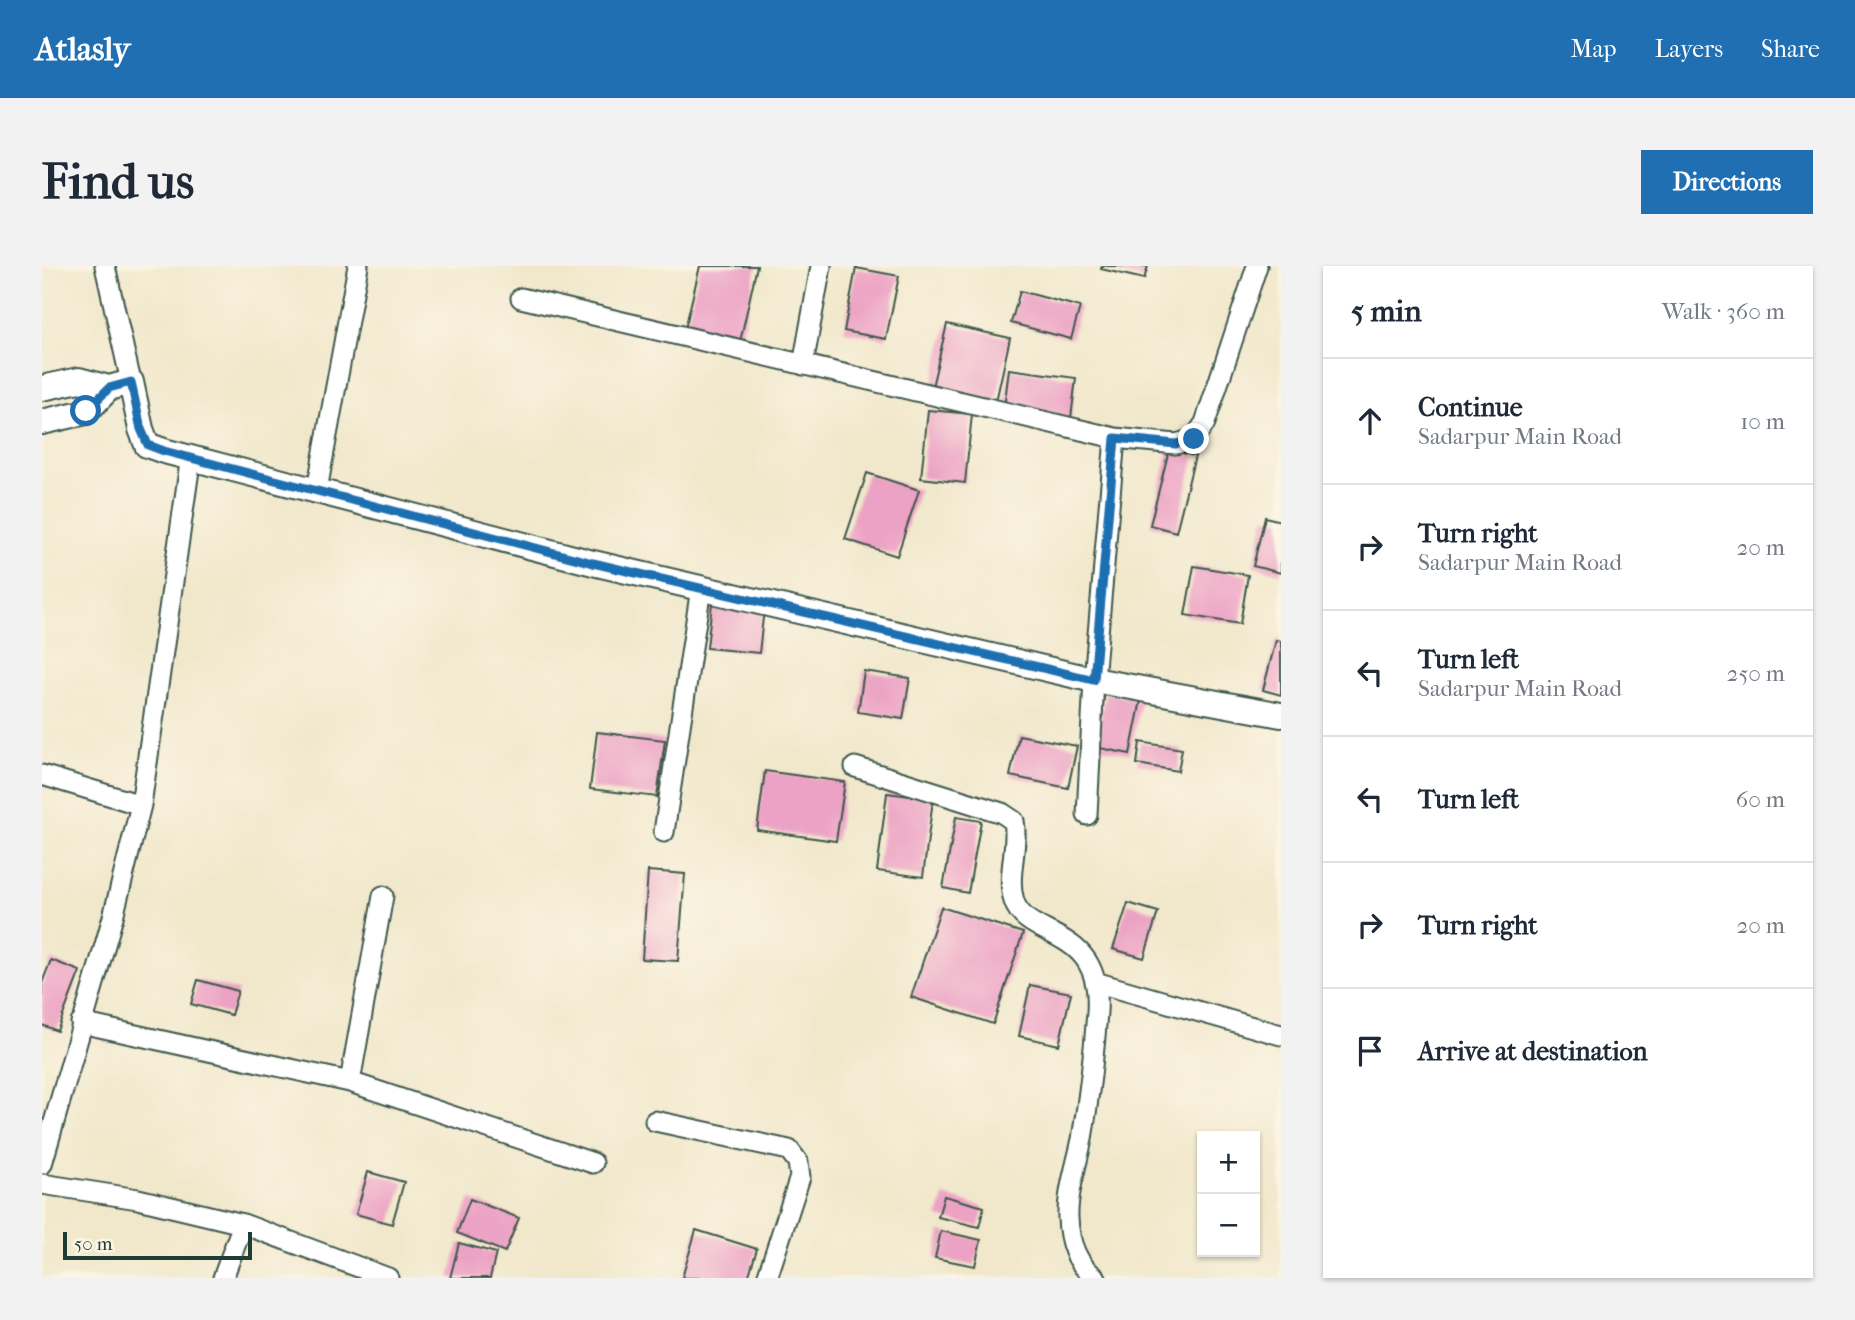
<!DOCTYPE html>
<html lang="en">
<head>
<meta charset="utf-8">
<style>
	body { margin:0; font-family:"IM FELL French Canon",serif; background:#f2f2f3; color:#1f2937 }
	.controls { position:absolute; right:21px; bottom:21px; display:grid; overflow:hidden; border-radius:0px; box-shadow:0 2px 5px #0004 }
	.controls button { width:63px; height:63px; display:grid; place-items:center; padding:0; border:0; border-bottom:2px solid #e0e1e3; background:#fff; color:#1f2937; font:35px sans-serif }
	.scale { position:absolute; left:21px; bottom:18px; width:189px; box-sizing:border-box; padding-left:7px; border:4px solid #1f3d34; border-top:0; font-size:19px; line-height:24px; white-space:nowrap; color:#1f3d34; -webkit-text-stroke:5px #fcf5e5; paint-order:stroke }
	.stop { position:absolute; width:21px; height:21px; margin:-16px; border:5px solid #1f6fb2; border-radius:50%; background:#fff }
	.stop.end { background:#1f6fb2; border-color:#fff; box-shadow:0 2px 7px #0008 }
	.list { margin:0; padding:0; list-style:none }
	h2 { display:flex; justify-content:space-between; align-items:center; height:91px; margin:0; padding:0 28px; font-size:30px }
	h2 small { font-size:23px; font-weight:400; color:#747a83 }
	.list li { display:grid; grid-template-columns:46px 1fr auto; gap:21px; align-items:center; box-sizing:border-box; height:126px; padding:0 28px; border-top:2px solid #e0e1e3 }
	.list b { display:block; font-size:26px; white-space:nowrap }
	.list p { margin:0; font-size:23px; white-space:nowrap; color:#747a83 }
	.list em { font-size:23px; font-style:normal; color:#747a83 }
	.icon { flex:none; width:38px; height:38px; fill:none; stroke:currentColor; stroke-width:2; stroke-linecap:round; stroke-linejoin:round }
	.map { position:relative; flex:none; width:1239px; height:1012px; overflow:hidden; border-radius:0px }
	header { display:flex; align-items:center; gap:42px; box-sizing:border-box; height:98px; padding:0 35px; background:#1f6fb2; color:#fff }
	header strong { font-size:33px }
	nav { display:flex; gap:38px; margin-inline-start:auto; font-size:24px }
	.intro { display:flex; align-items:center; justify-content:space-between; box-sizing:border-box; height:168px; padding:0 42px }
	h1 { margin:0; font-size:49px }
	.button { padding:18px 32px; border-radius:0px; background:#1f6fb2; color:#fff; font-size:24px; font-weight:700 }
	main { display:flex; gap:42px; padding:0 42px }
	aside { flex:1; background:#fff; border-radius:0px; box-shadow:0 2px 5px #0004 }
	.map>svg:first-child { display:block }
	.building { fill:#eca2c4 }
	.lines { fill:none; stroke-linecap:round; stroke-linejoin:round }
	.minor-casing { stroke:#3e574b; stroke-width:23 }
	.tertiary-casing { stroke:#3e574b; stroke-width:28 }
	.minor { stroke:#fff; stroke-width:19 }
	.tertiary { stroke:#fff; stroke-width:24 }
	.route { stroke:#1f6fb2; stroke-width:9 }
</style>
</head>
<body>
<header>
<strong>Atlasly</strong>
<nav><a>Map</a><a>Layers</a><a>Share</a></nav>
</header>
<div class="intro"><h1>Find us</h1><a class="button">Directions</a></div>
<main>
<div class="map">
<svg width="1239" height="1012" viewBox="0 0 1239 1012">
	<rect width="100%" height="100%" fill="#fcf5e5"/>
	<filter id="ink" filterUnits="userSpaceOnUse"><feTurbulence type="fractalNoise" baseFrequency=".0143" numOctaves="2"/><feDisplacementMap in="SourceGraphic" scale="14" xChannelSelector="R" yChannelSelector="G"/><feConvolveMatrix kernelMatrix="1 2 1 2 8 2 1 2 1" color-interpolation-filters="sRGB"/></filter>
	<filter id="wash" filterUnits="userSpaceOnUse"><feTurbulence type="fractalNoise" baseFrequency=".00686" numOctaves="4" result="noise"/><feDisplacementMap in="SourceGraphic" scale="28" xChannelSelector="R" yChannelSelector="G"/><feGaussianBlur stdDeviation="1.57" result="paint"/><feColorMatrix in="noise" values="0 0 0 0 0 0 0 0 0 0 0 0 0 0 0 0 0 1.4 0 .05"/><feComposite in="paint" operator="in"/></filter>
	<g filter="url(#wash)">
		<rect width="100%" height="100%" fill="#f1e8cc"/>
		<g id="blocks">
			<path class="building" d="M658,0H715L698,76L643,63Z
				M1060,0H1106L1102,13L1059,3Z
				M814,2L857,10L844,73L802,65Z
				M978,25L1038,41L1029,73L969,57Z
				M905,58L968,72L953,140L889,125Z
				M967,103L1034,112L1029,152L962,143Z
				M886,144L930,148L923,217L879,212Z
				M1127,184L1153,190L1134,266L1108,259Z
				M825,207L877,224L855,290L803,273Z
				M1223,251L1239,255V307L1211,300Z
				M1152,300L1206,309L1198,358L1143,349Z
				M670,337L722,343L717,387L665,382Z
				M1234,374L1239,375V429L1221,424Z
				M822,405L868,412L861,453L816,446Z
				M1063,427L1099,434L1088,488L1053,481Z
				M555,466L623,474L615,531L548,523Z
				M977,469L1035,480L1026,522L968,510Z
				M1098,476L1140,483L1136,505L1095,498Z
				M723,505L803,516L794,575L715,564Z
				M845,527L891,533L881,611L835,605Z
				M914,551L939,555L926,627L901,622Z
				M606,605L643,608L636,695L600,693Z
				M1086,637L1116,646L1102,692L1071,683Z
				M899,641L981,667L951,758L869,731Z
				M9,694L38,705L15,765L0,759V717Z
				M156,714L196,725L189,749L149,738Z
				M988,719L1029,727L1017,779L977,770Z
				M326,906L362,916L350,958L314,948Z
				M902,930L942,941L937,961L896,951Z
				M428,933L477,952L463,986L415,967Z
				M654,964L715,983L706,1012H640Z
				M899,965L939,974L933,1000L893,992Z
				M417,977L454,987L448,1012H408Z"/>
		</g>
	</g>
	<g filter="url(#ink)">
		<use href="#blocks" fill-opacity="0" stroke="#3e574b" stroke-width="2"/>
		<g class="lines">
			<defs>
				<path id="minor" d="M63,0L89,116
					M479,32L1073,172L1134,178L1152,173L1163,157L1215,0
					M761,99L779,0
					M275,224L316,0
					M813,501L960,547L972,555C977,581 964,610 972,635C985,676 1061,659 1055,746C1052,789 1047,831 1040,873C1035,898 1025,927 1026,952C1027,976 1034,998 1054,1012
					M0,509L99,539
					M1045,549L1052,414L1073,172
					M622,566L659,322
					M1053,716L1239,769
					M39,757L308,816L551,897
					M308,816L341,630
					M613,855L747,884L756,896L758,911L725,1012
					M0,898L71,651L99,539L149,190
					M0,918L96,933L201,958L346,1012
					M181,1012L201,958"/>
				<path id="tertiary" d="M0,122L37,114L67,122
					M0,156L44,146L67,122L89,116L99,163L105,179L122,185L551,297L1052,414L1239,449"/>
			</defs>
			<use href="#minor" class="minor-casing"/>
			<use href="#tertiary" class="tertiary-casing"/>
			<use href="#minor" class="minor"/>
			<use href="#tertiary" class="tertiary"/>
		</g>
	</g>
	<g class="lines" filter="url(#ink)">
		<path class="route" d="M44,145L67,122L89,116L99,163L106,179L122,185L551,297L1052,414L1073,172L1134,178L1152,173"/>
	</g>
</svg>
<div class="controls">
<button>+</button>
<button>−</button>
</div>
<div class="scale">50 m</div>
<div class="stop" style="left:44px;top:145px"></div>
<div class="stop end" style="left:1152px;top:173px"></div>
</div>
<aside>
<h2>5 min<small>Walk · 360 m</small></h2>
<ul class="list">
<li><svg class="icon" aria-label="ahead" viewBox="0 0 24 24"><path d="M12 20V5M6 11l6-6 6 6"/></svg><div><b>Continue</b><p>Sadarpur Main Road</p></div><em>10 m</em></li>
<li><svg class="icon" aria-label="right" viewBox="0 0 24 24"><path d="M7 20v-9h11M14 6l5 5-5 5"/></svg><div><b>Turn right</b><p>Sadarpur Main Road</p></div><em>20 m</em></li>
<li><svg class="icon" aria-label="left" viewBox="0 0 24 24"><path d="M17 20v-9H6M10 6l-5 5 5 5"/></svg><div><b>Turn left</b><p>Sadarpur Main Road</p></div><em>250 m</em></li>
<li><svg class="icon" aria-label="left" viewBox="0 0 24 24"><path d="M17 20v-9H6M10 6l-5 5 5 5"/></svg><div><b>Turn left</b></div><em>60 m</em></li>
<li><svg class="icon" aria-label="right" viewBox="0 0 24 24"><path d="M7 20v-9h11M14 6l5 5-5 5"/></svg><div><b>Turn right</b></div><em>20 m</em></li>
<li><svg class="icon" aria-label="arrive" viewBox="0 0 24 24"><path d="M6 21V4h12l-3 4 3 4H6"/></svg><div><b>Arrive at destination</b></div></li>
</ul>
</aside>
</main>
</body>
</html>
